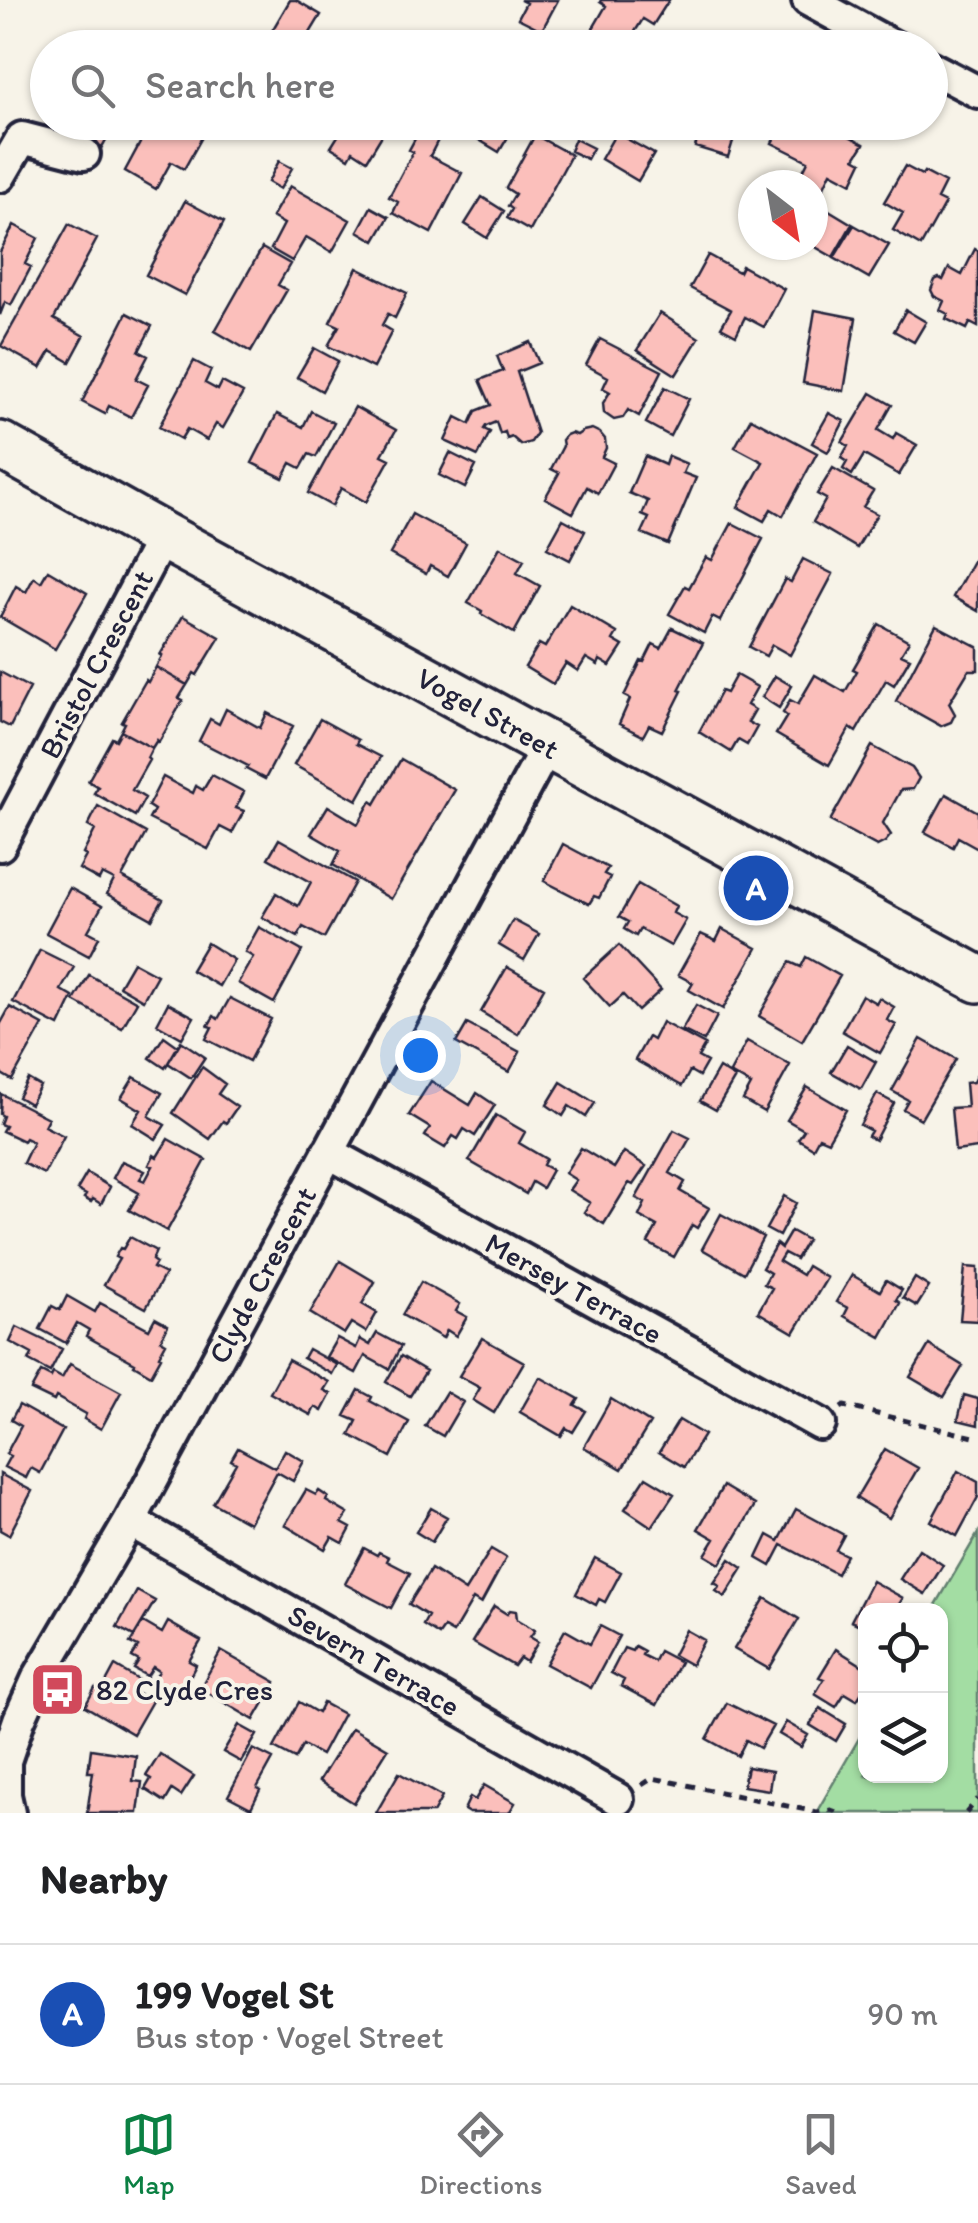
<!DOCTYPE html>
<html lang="en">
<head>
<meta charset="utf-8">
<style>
	body { margin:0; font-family:Itim,sans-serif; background:#f2f2f2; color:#202124 }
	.controls { position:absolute; right:30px; bottom:30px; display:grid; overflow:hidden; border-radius:20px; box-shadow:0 2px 8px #0004 }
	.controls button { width:90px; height:90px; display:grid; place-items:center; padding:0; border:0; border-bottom:2px solid #e0e0e0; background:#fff; color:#202124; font:50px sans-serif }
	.compass { position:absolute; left:738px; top:170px; width:90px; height:90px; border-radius:50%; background:#fff; box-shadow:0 2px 8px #0004; rotate:149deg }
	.you { position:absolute; left:420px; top:1055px; width:35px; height:35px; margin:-25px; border:8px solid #fff; border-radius:50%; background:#1a73e8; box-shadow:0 0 0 15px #1a73e833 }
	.badge { display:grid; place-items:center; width:65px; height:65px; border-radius:50%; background:#0b8043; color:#fff; font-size:32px; font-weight:700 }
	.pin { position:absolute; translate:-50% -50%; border:5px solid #fff; box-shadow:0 2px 10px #0006 }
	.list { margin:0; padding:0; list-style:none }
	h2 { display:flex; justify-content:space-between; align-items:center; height:130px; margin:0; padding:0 40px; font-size:42px }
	h2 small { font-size:32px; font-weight:400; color:#757577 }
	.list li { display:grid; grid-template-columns:65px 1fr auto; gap:30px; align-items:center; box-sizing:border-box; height:140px; padding:0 40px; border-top:2px solid #e0e0e0 }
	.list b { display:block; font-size:38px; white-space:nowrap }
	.list p { margin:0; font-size:32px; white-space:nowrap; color:#757577 }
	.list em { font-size:32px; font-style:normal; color:#757577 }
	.icon { flex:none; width:55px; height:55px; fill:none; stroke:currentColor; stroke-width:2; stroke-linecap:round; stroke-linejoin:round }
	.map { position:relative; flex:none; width:978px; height:1813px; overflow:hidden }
	.search { position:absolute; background:#fff; box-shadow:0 2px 8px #0004; left:30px; right:30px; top:30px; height:110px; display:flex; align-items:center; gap:25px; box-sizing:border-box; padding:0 35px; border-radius:55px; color:#757577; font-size:38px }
	.sheet { height:270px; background:#fff }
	nav { display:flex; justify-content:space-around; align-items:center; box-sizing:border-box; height:140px; border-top:2px solid #e0e0e0; background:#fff; font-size:28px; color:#757577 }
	nav a { display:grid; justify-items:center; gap:5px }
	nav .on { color:#0b8043 }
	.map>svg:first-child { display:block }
	.green { fill:#a3dda3; stroke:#62806f; stroke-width:2.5 }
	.building { fill:#fbbfbb; stroke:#22223b; stroke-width:2.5 }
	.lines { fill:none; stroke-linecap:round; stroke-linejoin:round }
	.street-casing { stroke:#22223b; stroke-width:38 }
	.secondary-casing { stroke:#22223b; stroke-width:52 }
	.path { stroke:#22223b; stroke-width:5; stroke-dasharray:8 8; stroke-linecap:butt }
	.street { stroke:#f7f3e8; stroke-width:30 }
	.secondary { stroke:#f7f3e8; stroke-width:45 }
	.labels { text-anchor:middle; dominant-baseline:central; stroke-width:8; stroke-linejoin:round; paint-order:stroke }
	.street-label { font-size:30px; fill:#22223b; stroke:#f7f3e8 }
	.poi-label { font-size:30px; fill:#22223b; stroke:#f7f3e8; text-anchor:start }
</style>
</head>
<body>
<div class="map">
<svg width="978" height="1813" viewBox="0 0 978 1813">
	<rect width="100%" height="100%" fill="#f7f3e8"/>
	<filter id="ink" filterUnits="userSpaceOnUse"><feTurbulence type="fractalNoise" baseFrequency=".01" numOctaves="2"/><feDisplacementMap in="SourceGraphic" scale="20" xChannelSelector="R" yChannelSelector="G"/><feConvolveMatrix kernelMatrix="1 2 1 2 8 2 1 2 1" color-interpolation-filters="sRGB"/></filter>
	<g filter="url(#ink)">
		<path class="green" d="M978,1533V1813H816L865,1728L866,1776H940V1610H933Z"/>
		<path class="building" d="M290,0H296L321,15L301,48H277L281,41L270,34Z
			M520,0H558L542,30L518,18L526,3Z
			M601,0H669L653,25L643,19L629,41L617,33L611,42L592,30L606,6L600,2Z
			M57,122H116L102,147Z
			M131,122H194L206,130L184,169L171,162L156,189L125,171L140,143L137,127Z
			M332,122H390L367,160L353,151L349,158L331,147L338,136L328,130Z
			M471,122H517L499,152L466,132Z
			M657,122H739L728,157L695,147L699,135Z
			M783,122H840L836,129L864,144L855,158L862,162L852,183L831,172L823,189L800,177L808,161L772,143Z
			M423,124L441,134L430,156L462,173L431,233L393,213L398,202L389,197L413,152L409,150Z
			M616,133L654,154L638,181L601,159Z
			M535,135L571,155L530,231L507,218L512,209L508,206L515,194L506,188Z
			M575,139L593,148L587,159L570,151Z
			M279,161L292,168L280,189L268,182Z
			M905,166L922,175L924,172L945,183L937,199L945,203L921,246L893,230L903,213L884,202Z
			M290,186L350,220L332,252L306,237L292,261L271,249L284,224L272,217Z
			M482,197L504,211L487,238L465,224Z
			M185,201L224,222L185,295L146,275Z
			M819,204L852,224L833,257L812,245L813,215Z
			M371,207L389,217L375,241L358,231Z
			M69,224L97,239L54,319L84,336L70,362L51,351L41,368L1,346Z
			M14,225L38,238L25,264L31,267L11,305L5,302L0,315V252Z
			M854,225L889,245L869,278L834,258Z
			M262,248L290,264L278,285L287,290L251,352L215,331Z
			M975,249L978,251V327L970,323L967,329L946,319L948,314L940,310L944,301L934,296L931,290L935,280L939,278L943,280L949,268L962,275Z
			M708,255L739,272L742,266L784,289L764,327L745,317L736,335L721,327L731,310L690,288Z
			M357,268L407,293L395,318L388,314L382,325L392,331L373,368L328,346L339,326L330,322Z
			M815,310L856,318L844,391L803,383Z
			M906,310L926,322L914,342L894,331Z
			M127,313L152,326L139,351L148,356L136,379L148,385L131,417L109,406L105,414L82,402Z
			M660,313L699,338L676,375L637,350Z
			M600,339L662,371L639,416L628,410L623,418L614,420L604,413L603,403L610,392L603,388L608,377L586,365Z
			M530,342L539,363L517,372L537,433L531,442L521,445L512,437L507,439L505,432L500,434L496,422L486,426L484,429L490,432L478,456L445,441L456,417L470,424L476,411L491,405L480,380L503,371L497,356Z
			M314,348L338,361L322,391L297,377Z
			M194,361L211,370L205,383L218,390L222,382L243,393L223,428L216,424L207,440L187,429L181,439L159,427Z
			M665,387L689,399L670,436L646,423Z
			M871,393L892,405L878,430L893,439L896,433L917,445L899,475L864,455L852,475L843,469L847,462L841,458L848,446L842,442Z
			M355,407L396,430L382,455L390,459L366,502L341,488L332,506L308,493Z
			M311,411L334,423L316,457L309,454L301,468L291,463L283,478L252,463L277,414L303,427Z
			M829,413L844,421L828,452L812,443Z
			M751,418L817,453L783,516L771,509L764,521L738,507L763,462L735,447Z
			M592,429L600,433L605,439L606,448L602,457L614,463L598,493L587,487L573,513L545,498L559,473L551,469L563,446L562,440L566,435L571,433L577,435L583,431Z
			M450,453L476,466L465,488L439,475Z
			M645,456L665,465L668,456L687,464L683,473L696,478L668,544L642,533L649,518L642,515L648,501L629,493Z
			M833,468L873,491L863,507L877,514L857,548L813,522L826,499L817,494Z
			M412,514L466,543L448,576L430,566L426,574L390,554Z
			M563,519L585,531L570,560L547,548Z
			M732,523L763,539L720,621L712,617L704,633L669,614L685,586L689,588L706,557L712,560Z
			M500,547L524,560L517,573L540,586L514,633L481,614L482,611L468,603Z
			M978,552V611L953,597Z
			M803,559L833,574L790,655L772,645L766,656L749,647L785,579L791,582Z
			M48,570L87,593L55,649L0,617L16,586L26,592L34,577L41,582Z
			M570,605L617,633L613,640L623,646L610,666L600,660L598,665L586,658L578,671L566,663L553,684L525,667L539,644L545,647Z
			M183,616L220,637L197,675L194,673L187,685L156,667L162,656L160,655Z
			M879,624L909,641L901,654L910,658L894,685L886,680L856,732L850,728L829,765L776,734L787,716L783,713L790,700L798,704L815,675L845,692L857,671L853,669Z
			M936,625L978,647V670H969L949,703L955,714L951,722L941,726L896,701Z
			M672,628L703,643L679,690L682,691L662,731L649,725L643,736L619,724L630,699L624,696L641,661L644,662L653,644L661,648Z
			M156,667L187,685L179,698L183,700L159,742L157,740L152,748L121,731L125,723L122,722L146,680L148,682Z
			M0,672L30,688L10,727L0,722Z
			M736,675L757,687L747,705L755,710L748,722L757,727L747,745L738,740L731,752L699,732L721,691L726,693Z
			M775,676L792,686L779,708L762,697Z
			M226,709L260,728L267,713L293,726L265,779L246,769L248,766L199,741L210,719L219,724Z
			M320,719L358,740L356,744L381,757L357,800L294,765Z
			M121,731L152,748L147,758L149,760L132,790L145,798L135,816L94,793L98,787L88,781L112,738L116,740Z
			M872,746L912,768L919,778L913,789L901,790L883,823L891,835L885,842L877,846L830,821Z
			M401,759L455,790L391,899L333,865L340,851L311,834L328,806L358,824L371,801L375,804Z
			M212,775L244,792L236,808L244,811L232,833L220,827L208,849L149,819L154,810L148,806L163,777L193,793L196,786L203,790Z
			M946,794L978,812V848L958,837L953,847L925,832Z
			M98,806L146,833L122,877L163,900L152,919L107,894L114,880L102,874L99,880L79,869L86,856L83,854L95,830L88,826Z
			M279,839L355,882L324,938L303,927L298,937L262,917L276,893L298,906L311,882L268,858Z
			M563,844L608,868L604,874L610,877L599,898L594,896L589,904L544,881Z
			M638,884L676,906L673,913L686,920L671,946L640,929L636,936L624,929L628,922L619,917Z
			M70,888L102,906L88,931L99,937L89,956L46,933Z
			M513,920L539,934L524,960L499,945Z
			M259,927L302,951L274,1003L238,983L253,957L245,952Z
			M722,929L757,948L723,1009L689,990L693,983L678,975L701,934L716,941Z
			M207,943L234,960L219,986L191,970Z
			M619,945L661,990L638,1011L623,995L610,1007L583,978Z
			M40,950L74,967L61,990L73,997L59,1026L13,1002Z
			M806,957L840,976L802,1041L759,1016L790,962L801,967Z
			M133,962L157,975L143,1000L119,986Z
			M507,967L544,988L518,1034L481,1012Z
			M89,975L137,1002L122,1028L74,1001Z
			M862,995L876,1003L879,998L894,1007L887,1020L896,1025L880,1053L842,1031Z
			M230,998L271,1019L249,1061L206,1039L212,1027L208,1026L214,1016L218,1019Z
			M168,1003L194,1017L182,1038L157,1024Z
			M696,1005L717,1016L704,1041L682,1030Z
			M10,1007L43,1025L12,1080L0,1073V1025Z
			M662,1022L705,1045L698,1057L707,1062L699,1076L690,1071L682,1086L635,1060L648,1037L653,1040Z
			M467,1024L520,1052L509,1072L456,1043Z
			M164,1036L178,1046L165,1068L150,1058Z
			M921,1039L956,1059L921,1119L903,1109L908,1100L892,1091Z
			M181,1041L205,1057L191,1078L168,1063Z
			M747,1041L790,1065L764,1112L743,1100L751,1085L730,1073Z
			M847,1045L876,1062L861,1089L831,1072Z
			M202,1067L225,1084L218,1094L237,1107L226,1123L223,1121L210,1139L173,1113Z
			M719,1068L735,1078L716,1110L700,1101Z
			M978,1072V1148L955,1151L951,1108L967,1107L965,1083L973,1082Z
			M134,1077L162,1093L149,1116L165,1125L156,1139L132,1124L141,1110L121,1098Z
			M28,1079L40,1086L30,1104L18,1097Z
			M431,1081L470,1105L477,1093L495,1105L475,1136L464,1129L458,1139L453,1136L445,1148L425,1136L430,1128L409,1115Z
			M561,1082L595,1103L586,1117L569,1106L563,1116L547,1105Z
			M807,1087L846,1110L828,1141L819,1137L813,1148L798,1139L804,1130L787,1120Z
			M1,1094L48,1118L44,1126L64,1136L44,1174L23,1163L33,1142L25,1138L23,1141L2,1131L5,1126L0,1124L3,1116L0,1114Z
			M877,1094L894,1103L875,1140L868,1136L871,1131L860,1125Z
			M496,1115L525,1132L519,1143L546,1159L543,1165L552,1170L542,1188L532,1182L526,1194L469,1161Z
			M674,1130L690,1138L670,1173L685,1182L680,1191L709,1208L697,1228L692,1225L674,1257L648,1243L657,1226L639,1216L645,1203L636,1198Z
			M168,1139L206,1160L167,1231L129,1210L139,1193L113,1178L122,1161L145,1171L140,1179L145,1181L153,1166L149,1165L154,1155L157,1157Z
			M581,1148L614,1168L624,1152L646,1166L633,1185L629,1183L604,1224L584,1212L590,1203L569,1190L576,1180L565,1173Z
			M87,1173L110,1187L101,1204L93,1199L91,1202L84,1198L86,1195L77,1190Z
			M784,1196L796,1203L779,1236L766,1229Z
			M721,1214L763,1237L744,1273L702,1249Z
			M791,1231L807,1240L796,1259L784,1253L779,1261L802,1275L807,1266L827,1278L794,1333L758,1312L772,1288L764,1284L770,1273L762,1268L776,1244L781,1248Z
			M130,1237L156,1251L152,1260L156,1263L153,1268L165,1274L146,1308L104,1285L119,1259L115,1257L120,1248L123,1249Z
			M340,1261L375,1282L362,1304L377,1313L366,1332L351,1323L344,1334L310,1313Z
			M965,1267L978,1268V1321L960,1320Z
			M852,1275L880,1291L886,1280L902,1290L896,1300L900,1303L881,1337L844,1316L848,1308L836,1302Z
			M915,1278L929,1287L917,1306L903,1298Z
			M421,1282L460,1304L456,1311L467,1317L456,1336L447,1330L443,1338L402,1315Z
			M67,1296L95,1312L100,1303L149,1329L155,1318L168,1325L161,1340L166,1343L159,1356L161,1357L151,1375L134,1365L135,1363L86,1336L89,1330L77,1323L66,1343L40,1329L52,1306L60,1310Z
			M17,1327L62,1349L50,1372L29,1361L32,1354L10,1342Z
			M377,1333L401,1346L389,1369L365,1356L356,1373L326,1357L337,1338L356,1348L360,1339L370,1345Z
			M482,1338L524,1362L494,1413L473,1400L480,1388L459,1376Z
			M929,1345L963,1366L944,1397L910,1377Z
			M308,1349L337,1365L332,1374L303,1358Z
			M401,1356L426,1371L410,1396L386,1382Z
			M288,1360L329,1382L324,1390L331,1394L322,1411L315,1407L311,1415L270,1393Z
			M70,1364L121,1392L101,1429L84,1419L86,1414L56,1397L54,1401L31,1390L41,1372L51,1377L53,1373L62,1378Z
			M540,1377L579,1399L575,1405L586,1411L573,1432L566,1428L561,1436L520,1412Z
			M359,1390L372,1397L370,1401L409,1422L391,1457L350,1435L357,1421L345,1416Z
			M446,1392L463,1402L443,1436L425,1426Z
			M964,1395L978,1399V1425L958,1420Z
			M611,1399L650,1423L622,1469L584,1447Z
			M19,1405L63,1430L40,1473L31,1468L26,1478L4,1467L10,1456L6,1454L21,1426L11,1420Z
			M679,1420L704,1435L684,1467L659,1452Z
			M238,1448L275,1468L285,1450L304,1461L293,1481L277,1472L249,1523L213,1503L236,1463L231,1460Z
			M885,1449L918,1468L889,1518L856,1498Z
			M958,1471L978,1482V1497L957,1536L931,1521Z
			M0,1474L32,1491L9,1535L0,1530Z
			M646,1477L674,1494L652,1527L625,1509Z
			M723,1486L755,1505L720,1564L705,1555L715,1539L698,1529Z
			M306,1490L316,1495L319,1491L328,1497L326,1501L348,1514L342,1523L351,1528L343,1543L332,1537L325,1549L285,1525Z
			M431,1508L447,1517L432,1542L416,1532Z
			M796,1509L844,1535L836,1550L846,1555L837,1574L782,1545L771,1566L757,1558L768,1535L779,1541Z
			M364,1548L377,1555L379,1552L389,1557L387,1561L410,1573L391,1608L345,1584Z
			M491,1549L506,1558L481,1604L473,1599L453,1633L444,1628L439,1635L423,1625L428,1616L409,1604L431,1569L465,1591Z
			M919,1549L943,1565L925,1594L900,1579Z
			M595,1558L621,1572L605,1602L599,1599L596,1605L576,1594Z
			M730,1559L743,1568L725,1597L716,1591L720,1586L714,1583Z
			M872,1581L903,1598L898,1606L906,1610H866V1628L851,1621Z
			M137,1591L155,1601L134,1636L117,1627Z
			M765,1598L799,1619L769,1669L734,1649Z
			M494,1606L507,1614L510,1610L516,1611L517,1619L535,1630L530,1637L538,1642L526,1662L520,1658L514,1666L472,1642Z
			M143,1622L162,1633L168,1622L201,1641L189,1661L196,1665L178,1698L152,1683L159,1671L153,1667L147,1676L134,1669L139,1661L132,1657L138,1647L130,1643Z
			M600,1626L619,1636L591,1688L546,1664L565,1630L590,1644Z
			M686,1630L704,1640L691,1665L673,1655Z
			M635,1646L644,1651L642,1655L654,1661L659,1651L680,1662L657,1705L621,1686L624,1680L611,1673L624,1648L632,1651Z
			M836,1649L866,1668V1686L857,1700L845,1693L836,1707L815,1694L824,1679L819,1677Z
			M221,1651L276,1682L254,1720L200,1688Z
			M115,1666L140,1681L134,1691L152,1701L133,1734L85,1706L95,1688L101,1692Z
			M299,1702L318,1713L323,1703L343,1714L321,1755L303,1745L295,1759L274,1748Z
			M727,1703L773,1726L760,1748L746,1740L738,1756L707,1739Z
			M820,1708L846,1724L836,1741L810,1725Z
			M786,1722L808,1735L801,1747L779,1734Z
			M239,1725L257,1735L241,1762L223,1752Z
			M352,1728L388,1749L354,1803L319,1781Z
			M91,1749L136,1756L133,1781L142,1782L138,1813H87L93,1772H88Z
			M253,1749L273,1759L257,1788L260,1790L251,1808L228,1796Z
			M160,1754L194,1776L181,1796L172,1790L165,1802L145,1789L151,1779L146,1776Z
			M747,1767L772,1771L769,1790L743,1786Z
			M399,1773L442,1797L433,1813H376Z
			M484,1785L515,1803L509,1813H469L464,1810L470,1797L475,1800Z"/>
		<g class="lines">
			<defs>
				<path id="street" d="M808,0L896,48
					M930,67L978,92
					M0,176L22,138L84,154
					M0,845L163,536
					M328,1152L820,1424
					M130,1521L618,1799
					M9,1813L5,1795V1761L19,1720L38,1678L130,1521L548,745"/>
				<path id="secondary" d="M0,445L163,536L978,979"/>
			</defs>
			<use href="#street" class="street-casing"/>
			<use href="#secondary" class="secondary-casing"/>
			<path class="path" d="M841,1408L844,1406L978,1438
				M642,1785L653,1778L816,1812L831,1810L839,1813
				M966,1813L978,1799"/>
			<use href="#street" class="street"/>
			<use href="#secondary" class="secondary"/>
		</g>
	</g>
	<defs>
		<symbol id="bus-square" viewBox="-11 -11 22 22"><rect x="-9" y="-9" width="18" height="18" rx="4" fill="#d1495b" stroke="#f7f3e8"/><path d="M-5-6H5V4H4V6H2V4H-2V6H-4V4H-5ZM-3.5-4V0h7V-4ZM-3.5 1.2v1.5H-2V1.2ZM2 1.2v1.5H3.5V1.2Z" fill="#fff"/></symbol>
	</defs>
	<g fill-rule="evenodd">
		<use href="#bus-square" x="26" y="1658" width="63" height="63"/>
	</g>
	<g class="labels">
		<g class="street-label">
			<text transform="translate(96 664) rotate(-62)">Bristol Crescent</text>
			<text transform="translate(488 713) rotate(29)">Vogel Street</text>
			<text transform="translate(262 1275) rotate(-62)">Clyde Crescent</text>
			<text transform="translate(574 1288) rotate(29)">Mersey Terrace</text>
			<text transform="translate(374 1660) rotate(30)">Severn Terrace</text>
		</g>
		<g class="poi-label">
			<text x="96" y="1689">82 Clyde Cres</text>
		</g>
	</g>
</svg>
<div class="controls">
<button><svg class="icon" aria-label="locate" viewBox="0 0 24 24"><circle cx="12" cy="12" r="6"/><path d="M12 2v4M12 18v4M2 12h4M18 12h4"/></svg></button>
<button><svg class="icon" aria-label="layers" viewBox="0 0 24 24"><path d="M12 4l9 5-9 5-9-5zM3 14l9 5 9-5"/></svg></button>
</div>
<svg class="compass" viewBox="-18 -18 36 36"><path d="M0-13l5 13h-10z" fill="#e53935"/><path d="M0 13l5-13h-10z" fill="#757577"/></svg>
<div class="you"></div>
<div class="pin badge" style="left:756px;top:888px;background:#1a4fb4">A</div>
<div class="search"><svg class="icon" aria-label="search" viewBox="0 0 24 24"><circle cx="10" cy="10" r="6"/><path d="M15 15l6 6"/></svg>Search here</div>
</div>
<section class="sheet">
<h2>Nearby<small></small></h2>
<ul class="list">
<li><span class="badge" style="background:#1a4fb4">A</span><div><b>199 Vogel St</b><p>Bus stop · Vogel Street</p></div><em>90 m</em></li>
</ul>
</section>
<nav>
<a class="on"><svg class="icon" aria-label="map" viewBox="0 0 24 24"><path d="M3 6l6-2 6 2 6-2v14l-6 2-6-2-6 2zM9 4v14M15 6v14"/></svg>Map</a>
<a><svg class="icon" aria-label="directions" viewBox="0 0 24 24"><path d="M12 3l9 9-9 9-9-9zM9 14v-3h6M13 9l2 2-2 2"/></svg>Directions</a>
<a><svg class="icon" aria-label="saved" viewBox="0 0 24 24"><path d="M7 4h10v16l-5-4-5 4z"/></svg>Saved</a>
</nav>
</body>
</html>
